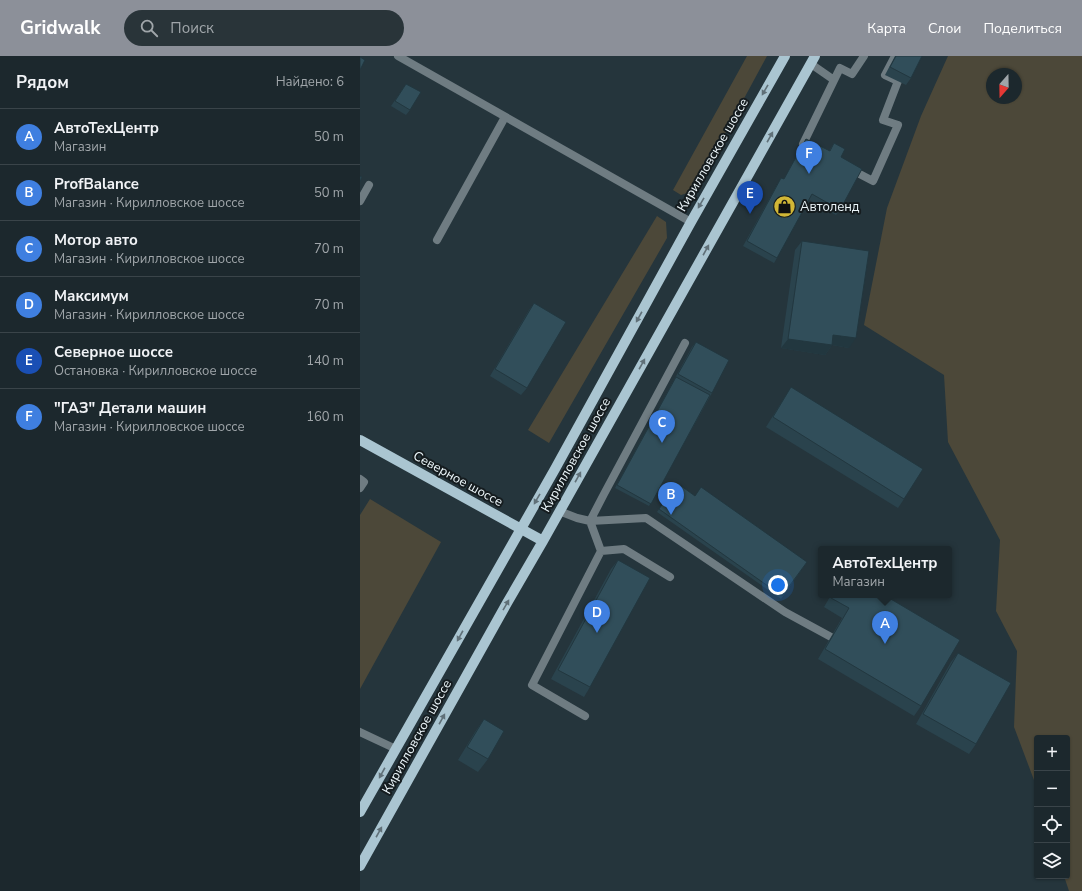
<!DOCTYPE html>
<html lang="ru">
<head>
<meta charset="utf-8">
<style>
	body { margin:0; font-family:"Nunito Sans",sans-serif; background:#293439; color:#f1f3f6 }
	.controls { position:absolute; right:12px; bottom:12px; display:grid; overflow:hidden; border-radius:4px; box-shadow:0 1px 3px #0004 }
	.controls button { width:36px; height:36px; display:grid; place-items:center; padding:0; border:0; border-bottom:1px solid #3a4449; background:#1c282d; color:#f1f3f6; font:20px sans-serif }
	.compass { position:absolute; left:626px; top:12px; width:36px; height:36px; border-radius:50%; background:#1c282d; box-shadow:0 1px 3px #0004; rotate:200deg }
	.you { position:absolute; left:418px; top:529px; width:14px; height:14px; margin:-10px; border:3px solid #fff; border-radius:50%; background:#1a73e8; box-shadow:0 0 0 6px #1a73e833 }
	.badge { display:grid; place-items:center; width:26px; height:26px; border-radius:50%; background:#8c9099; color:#fff; font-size:13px; font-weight:700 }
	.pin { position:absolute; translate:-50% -33px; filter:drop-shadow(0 1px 2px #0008) }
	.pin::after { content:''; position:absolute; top:21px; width:14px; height:12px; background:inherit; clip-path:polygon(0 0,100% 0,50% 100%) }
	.popup { position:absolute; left:458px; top:490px; width:134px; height:52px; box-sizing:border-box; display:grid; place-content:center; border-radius:4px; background:#1c282d; filter:drop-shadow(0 1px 3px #0005); font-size:13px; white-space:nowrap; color:#a0a6aa }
	.popup b { font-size:15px; color:#f1f3f6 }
	.popup::after { content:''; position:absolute; left:50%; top:100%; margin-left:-8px; border:8px solid transparent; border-top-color:#1c282d }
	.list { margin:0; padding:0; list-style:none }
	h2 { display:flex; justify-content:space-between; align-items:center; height:52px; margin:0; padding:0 16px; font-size:17px }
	h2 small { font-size:13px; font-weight:400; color:#a0a6aa }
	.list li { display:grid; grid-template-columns:26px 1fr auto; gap:12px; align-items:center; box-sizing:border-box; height:56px; padding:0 16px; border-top:1px solid #3a4449 }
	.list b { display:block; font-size:15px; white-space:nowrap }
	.list p { margin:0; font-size:13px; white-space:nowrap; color:#a0a6aa }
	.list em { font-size:13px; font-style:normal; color:#a0a6aa }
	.icon { flex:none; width:22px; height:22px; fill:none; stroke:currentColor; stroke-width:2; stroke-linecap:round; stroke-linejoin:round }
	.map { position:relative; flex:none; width:722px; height:835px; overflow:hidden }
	header { display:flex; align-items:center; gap:24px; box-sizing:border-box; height:56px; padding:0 20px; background:#8c9099; color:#fff }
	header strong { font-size:19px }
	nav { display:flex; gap:22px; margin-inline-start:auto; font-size:14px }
	.search { width:280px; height:36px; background:#293439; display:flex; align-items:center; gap:10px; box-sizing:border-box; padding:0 14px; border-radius:22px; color:#a0a6aa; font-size:15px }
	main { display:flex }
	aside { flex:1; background:#1c282d }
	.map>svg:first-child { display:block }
	.green { fill:#4c4839; fill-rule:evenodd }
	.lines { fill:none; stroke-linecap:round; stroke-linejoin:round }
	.lane { stroke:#6f7c82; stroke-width:8 }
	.street { stroke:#6f7c82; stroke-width:8 }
	.primary { stroke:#aac5d1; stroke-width:10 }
	.wall { fill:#2a434d }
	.shaded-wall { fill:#22373f }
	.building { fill:#314e5a; stroke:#22373f }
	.oneway { fill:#607078 }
	.labels { text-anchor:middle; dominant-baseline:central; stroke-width:4; stroke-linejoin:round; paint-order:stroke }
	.street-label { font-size:13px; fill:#edf7fb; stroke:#151c1f }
	.poi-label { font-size:13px; fill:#edf7fb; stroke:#151c1f; text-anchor:start }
</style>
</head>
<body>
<header>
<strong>Gridwalk</strong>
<div class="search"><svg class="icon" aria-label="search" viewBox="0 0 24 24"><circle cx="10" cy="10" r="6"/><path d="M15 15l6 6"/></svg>Поиск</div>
<nav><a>Карта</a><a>Слои</a><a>Поделиться</a></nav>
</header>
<main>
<aside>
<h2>Рядом<small>Найдено: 6</small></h2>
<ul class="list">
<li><span class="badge" style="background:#3f7fe0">A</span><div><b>АвтоТехЦентр</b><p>Магазин</p></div><em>50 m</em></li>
<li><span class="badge" style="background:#3f7fe0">B</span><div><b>ProfBalance</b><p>Магазин · Кирилловское шоссе</p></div><em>50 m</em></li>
<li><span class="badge" style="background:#3f7fe0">C</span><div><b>Мотор авто</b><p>Магазин · Кирилловское шоссе</p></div><em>70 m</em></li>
<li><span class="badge" style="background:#3f7fe0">D</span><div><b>Максимум</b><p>Магазин · Кирилловское шоссе</p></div><em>70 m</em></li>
<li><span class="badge" style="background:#1a4fb4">E</span><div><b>Северное шоссе</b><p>Остановка · Кирилловское шоссе</p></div><em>140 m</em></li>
<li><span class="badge" style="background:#3f7fe0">F</span><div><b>&quot;ГАЗ&quot; Детали машин</b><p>Магазин · Кирилловское шоссе</p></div><em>160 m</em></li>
</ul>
</aside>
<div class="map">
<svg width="722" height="835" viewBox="0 0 722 835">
	<rect width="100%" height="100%" fill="#25353c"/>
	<path class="green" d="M387,0H407L334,135L321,139L313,134Z
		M588,0H722V835H709L704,820H707V682H677V732L654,671L657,595L636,555L640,484L588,386L584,319L504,269L527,152L561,60ZM632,18H656V42H632Z
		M297,160L306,166L307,182L189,387L168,374Z
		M10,443L81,486L0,633V459Z"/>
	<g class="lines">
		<path class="lane" d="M451,8L474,24
			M451,92L443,88L480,12L492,18L504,0
			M490,113L513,125L538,69L523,64L538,25L525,19L535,0
			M0,145L9,129
			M77,184L145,61
			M0,423L4,426L0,432
			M199,455L217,462L230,465L286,462L425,556L471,581
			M241,495L264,493L310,521
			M225,660L172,629L241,495L230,465L244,438L325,287
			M0,676L36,693"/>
		<path class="street" d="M38,0L331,166"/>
		<path class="primary" d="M0,384L183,485
			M0,756L195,413L331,166L425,0
			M0,810L147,547L183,485L455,0"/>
	</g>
	<path class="wall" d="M535,0H562L551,22L546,29L525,19Z
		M46,28L50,54L46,59L31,50Z
		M446,83L469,95L474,87L481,101L480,154L476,159L449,144L417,202L414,207L383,190L418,127L421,122L424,123L443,88Z
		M442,185L489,292L472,289L465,299L421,292L435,194Z
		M174,247L167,332L161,339L130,320L169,254Z
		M336,286L352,337L289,450L255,432L332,291Z
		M431,331L544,443L538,452L406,371Z
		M317,427L335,440L447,506L421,543L297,456Z
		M258,504L230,631L224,641L191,623L251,513Z
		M471,539H524L561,650L554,660L458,603L482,562L464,551Z
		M598,597L616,688L609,698L556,668L591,606Z
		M124,663L128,703L118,716L98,704L115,676Z"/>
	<path class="shaded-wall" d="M473,279L496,282L489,292L467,288Z
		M428,283L472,289L465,299L421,292Z"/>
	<path class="building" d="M536,0H562L551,22L530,11Z
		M0,1L5,4L0,14Z
		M46,28L61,36L50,54L35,45Z
		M446,83L470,95L474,87L485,93L481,101L502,113L480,154L452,138L417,202L387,185L421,122L424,123Z
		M0,120L2,121L0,126Z
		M442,185L509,195L496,282L473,279L472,289L428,283Z
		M174,247L206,266L167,332L135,313Z
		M336,286L369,304L352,337L318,318Z
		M316,321L350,339L291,448L257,429Z
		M431,331L563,413L544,443L413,361Z
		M317,427L335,440L341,431L447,506L422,540L299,453Z
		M258,504L290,522L230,631L198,614Z
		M472,539H524L600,584L561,650L465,593L489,552L471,542Z
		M598,597L651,627L616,688L563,658Z
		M124,663L144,675L128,703L107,691Z"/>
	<defs><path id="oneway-solid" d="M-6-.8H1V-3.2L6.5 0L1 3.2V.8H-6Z"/></defs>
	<g class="oneway">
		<use href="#oneway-solid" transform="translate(405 34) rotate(120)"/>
		<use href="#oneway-solid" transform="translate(410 81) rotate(-61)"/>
		<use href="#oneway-solid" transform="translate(341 147) rotate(120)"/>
		<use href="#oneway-solid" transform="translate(346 194) rotate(-61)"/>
		<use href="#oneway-solid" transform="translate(279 261) rotate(119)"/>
		<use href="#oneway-solid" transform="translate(282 308) rotate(-61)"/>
		<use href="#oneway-solid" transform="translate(218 421) rotate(-61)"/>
		<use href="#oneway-solid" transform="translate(177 443) rotate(120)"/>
		<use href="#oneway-solid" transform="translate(146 549) rotate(-60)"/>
		<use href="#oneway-solid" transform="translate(100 580) rotate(119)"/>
		<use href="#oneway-solid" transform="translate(82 663) rotate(-61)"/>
		<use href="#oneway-solid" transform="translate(22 717) rotate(119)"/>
		<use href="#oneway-solid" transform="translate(19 776) rotate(-61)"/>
	</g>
	<defs>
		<symbol id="shop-disc" viewBox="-11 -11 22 22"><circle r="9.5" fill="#d2b736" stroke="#151c1f"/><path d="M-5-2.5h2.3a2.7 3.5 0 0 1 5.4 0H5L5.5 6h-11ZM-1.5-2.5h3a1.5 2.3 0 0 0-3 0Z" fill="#111"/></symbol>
	</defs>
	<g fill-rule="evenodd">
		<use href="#shop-disc" x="412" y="138" width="25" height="25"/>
	</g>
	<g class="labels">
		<g class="street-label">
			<text transform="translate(353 99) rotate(-60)">Кирилловское шоссе</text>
			<text transform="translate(216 399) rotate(-61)">Кирилловское шоссе</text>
			<text transform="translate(98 423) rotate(29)">Северное шоссе</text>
			<text transform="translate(57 681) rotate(-61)">Кирилловское шоссе</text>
		</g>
		<g class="poi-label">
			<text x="440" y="151">Автоленд</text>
		</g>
	</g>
</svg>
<div class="controls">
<button>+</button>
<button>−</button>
<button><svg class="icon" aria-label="locate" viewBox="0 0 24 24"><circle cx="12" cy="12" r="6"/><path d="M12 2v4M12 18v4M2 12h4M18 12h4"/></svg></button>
<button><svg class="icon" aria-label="layers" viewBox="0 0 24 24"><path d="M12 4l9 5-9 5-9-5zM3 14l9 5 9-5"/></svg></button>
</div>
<svg class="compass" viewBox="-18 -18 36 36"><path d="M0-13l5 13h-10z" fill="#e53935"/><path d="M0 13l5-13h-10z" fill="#a0a6aa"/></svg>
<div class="you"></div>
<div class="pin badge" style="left:525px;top:588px;background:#3f7fe0">A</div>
<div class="popup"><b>АвтоТехЦентр</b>Магазин</div>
<div class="pin badge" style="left:311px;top:459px;background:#3f7fe0">B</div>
<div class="pin badge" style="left:302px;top:387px;background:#3f7fe0">C</div>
<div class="pin badge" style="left:237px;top:577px;background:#3f7fe0">D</div>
<div class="pin badge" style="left:390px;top:158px;background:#1a4fb4">E</div>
<div class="pin badge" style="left:449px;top:118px;background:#3f7fe0">F</div>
</div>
</main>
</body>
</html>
